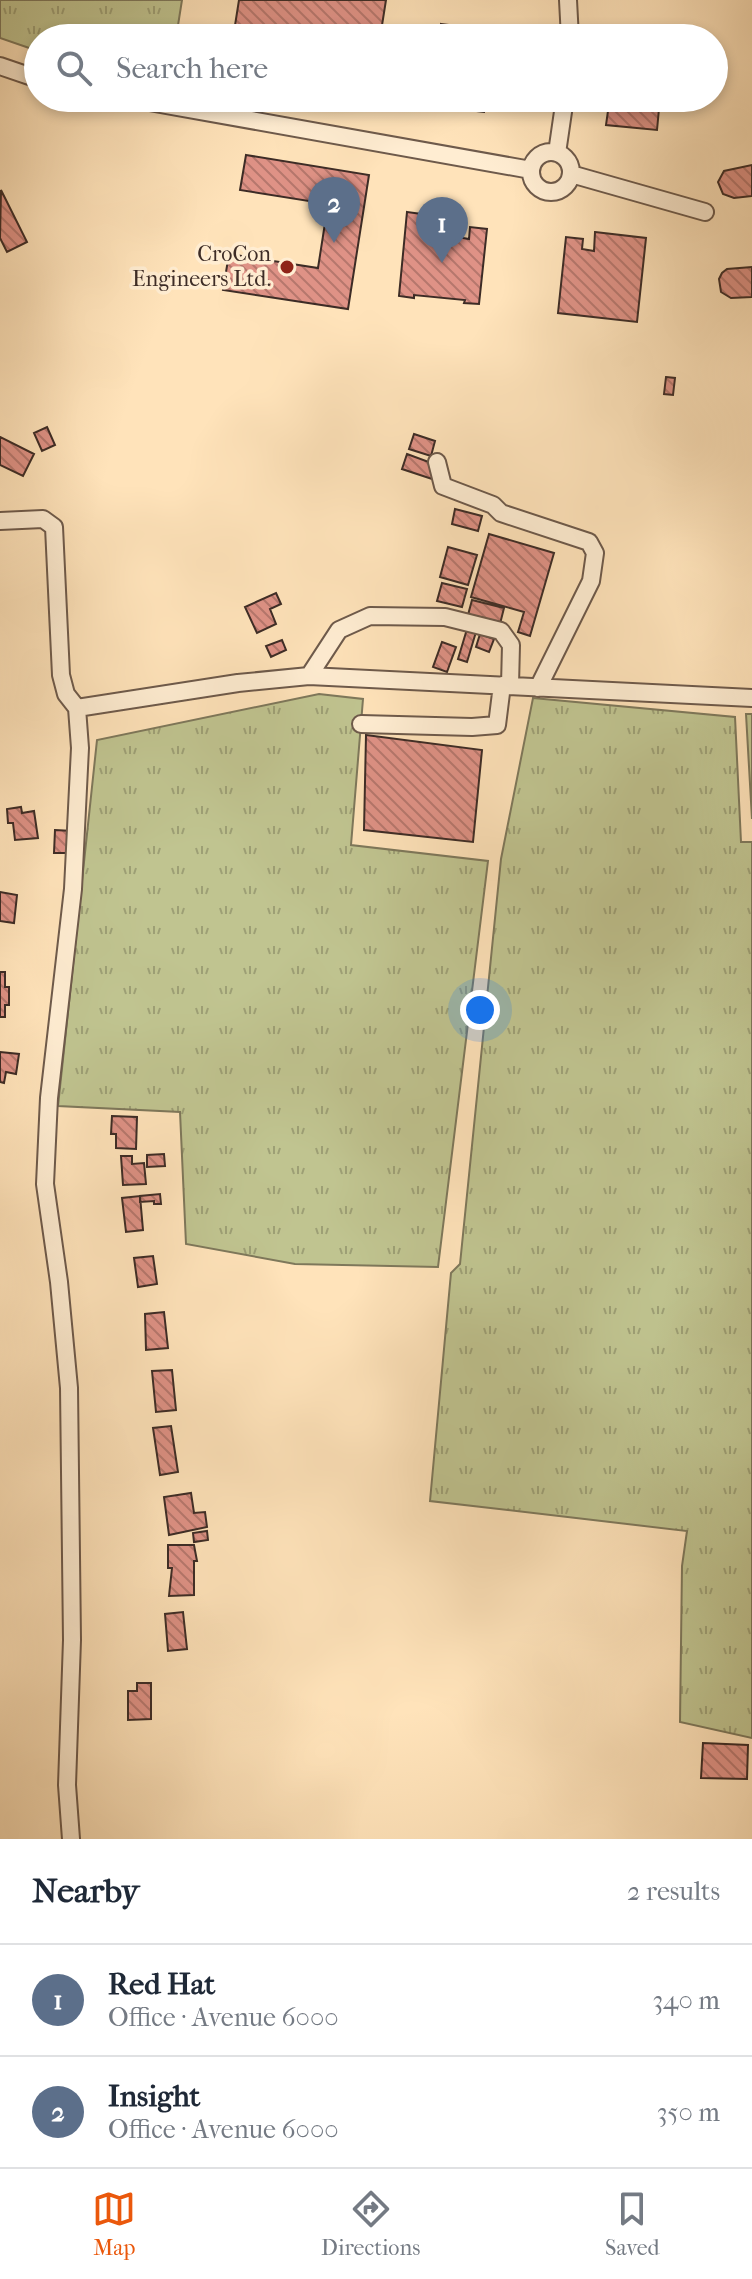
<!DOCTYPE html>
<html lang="en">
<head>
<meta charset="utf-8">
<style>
	body { margin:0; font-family:"IM FELL French Canon",serif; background:#f6f6f7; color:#1f2937 }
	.you { position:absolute; left:480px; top:1010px; width:28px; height:28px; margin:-20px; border:6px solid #fff; border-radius:50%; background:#1a73e8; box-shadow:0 0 0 12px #1a73e833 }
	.badge { display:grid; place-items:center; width:52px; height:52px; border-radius:50%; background:#ea580c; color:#fff; font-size:26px; font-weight:700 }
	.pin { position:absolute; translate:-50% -66px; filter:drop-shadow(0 2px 4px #0008) }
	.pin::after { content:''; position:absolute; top:42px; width:28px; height:24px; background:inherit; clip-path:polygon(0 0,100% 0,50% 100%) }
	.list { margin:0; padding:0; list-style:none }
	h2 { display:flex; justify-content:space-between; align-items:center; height:104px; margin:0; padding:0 32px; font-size:34px }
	h2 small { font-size:26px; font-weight:400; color:#747a83 }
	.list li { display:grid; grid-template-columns:52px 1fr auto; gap:24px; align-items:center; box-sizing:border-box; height:112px; padding:0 32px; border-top:2px solid #e0e1e3 }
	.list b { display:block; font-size:30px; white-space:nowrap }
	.list p { margin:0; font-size:26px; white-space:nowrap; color:#747a83 }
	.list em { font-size:26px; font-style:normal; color:#747a83 }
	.icon { flex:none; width:44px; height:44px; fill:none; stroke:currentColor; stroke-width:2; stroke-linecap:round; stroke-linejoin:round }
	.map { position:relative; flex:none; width:752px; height:1839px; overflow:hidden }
	.search { position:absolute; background:#fff; box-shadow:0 4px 12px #0003; left:24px; right:24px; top:24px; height:88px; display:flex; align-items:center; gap:20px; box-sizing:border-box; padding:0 28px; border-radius:44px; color:#747a83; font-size:30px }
	.sheet { height:328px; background:#fff }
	nav { display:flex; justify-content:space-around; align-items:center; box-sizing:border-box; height:112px; border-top:2px solid #e0e1e3; background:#fff; font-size:22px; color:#747a83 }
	nav a { display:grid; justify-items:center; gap:4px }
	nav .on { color:#ea580c }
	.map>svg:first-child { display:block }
	.grass { fill:url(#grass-tufts); stroke:#7e785b; stroke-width:2 }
	.pitch { fill:#c0c490; stroke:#7e785b; stroke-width:2 }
	.building { fill:url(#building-back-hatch); stroke:#3d2c26; stroke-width:2 }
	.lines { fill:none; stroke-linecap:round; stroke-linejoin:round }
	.minor-casing { stroke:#6e5a4b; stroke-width:20 }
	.minor { stroke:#ffedd2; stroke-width:16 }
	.poi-dot { fill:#8f2418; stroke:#ffedd2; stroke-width:3 }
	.labels { text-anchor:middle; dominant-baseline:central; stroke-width:7; stroke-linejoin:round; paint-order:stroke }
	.poi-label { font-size:22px; fill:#3d2c26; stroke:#ffedd2; text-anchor:end }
</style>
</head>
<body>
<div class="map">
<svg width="752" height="1839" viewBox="0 0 752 1839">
	<defs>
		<pattern id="grass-tufts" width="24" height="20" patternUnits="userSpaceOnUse" patternTransform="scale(2)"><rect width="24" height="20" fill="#c0c490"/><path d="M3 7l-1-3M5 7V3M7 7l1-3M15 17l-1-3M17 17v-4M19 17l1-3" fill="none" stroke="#9d9f75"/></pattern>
		<pattern id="building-back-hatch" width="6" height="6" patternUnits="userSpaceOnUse" patternTransform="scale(2)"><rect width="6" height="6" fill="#df9286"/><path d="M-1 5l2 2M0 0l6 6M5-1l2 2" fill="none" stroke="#b6776d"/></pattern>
	</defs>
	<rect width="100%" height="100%" fill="#ffe3ba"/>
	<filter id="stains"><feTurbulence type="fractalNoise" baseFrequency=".0025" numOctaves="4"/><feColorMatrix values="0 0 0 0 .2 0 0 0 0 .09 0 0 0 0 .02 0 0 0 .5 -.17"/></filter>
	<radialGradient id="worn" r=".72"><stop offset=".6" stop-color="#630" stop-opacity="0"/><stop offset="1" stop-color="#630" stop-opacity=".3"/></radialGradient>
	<path class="grass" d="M0,0H182L176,38H38V51L0,38Z
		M319,694L363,699L351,845L488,861L438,1267L295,1264L186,1244L180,1112L58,1106L97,740Z
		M533,698L735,717L741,842H752V1738L680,1722L682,1566L687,1531L430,1501L451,1273L460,1264L501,859Z"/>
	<path class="pitch" d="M746,714H752V819Z"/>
	<path class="building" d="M239,0H386L380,38H233Z
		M441,24L456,26V29L506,34V31L521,33V38H440Z
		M434,98H485L484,112L433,106Z
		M497,98H514V106L496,104Z
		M593,98H660L657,130L606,125L608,111L592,110Z
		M246,155L369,175L348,309L223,290L229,254L318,268L328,204L240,190Z
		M752,165V196L734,198L723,194L718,182L724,171Z
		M1,190L27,242L7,252L0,238Z
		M407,212L459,219L457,237L469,239L470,227L487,229L479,304L464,303L465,300L414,295V298L399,296Z
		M595,232L646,238L637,322L558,313L566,237L583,239L582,249L594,251Z
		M752,267V297L731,298L721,292L719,279L722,273L727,269Z
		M666,377L675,378L673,395L664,394Z
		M47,427L55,445L42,451L34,433Z
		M414,434L435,441L431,456L409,449Z
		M0,437L34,454L23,476L0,465Z
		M407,454L437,465L432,479L402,469Z
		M455,509L482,516L478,531L452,524Z
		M489,534L554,553L530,636L518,632L524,612L471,597Z
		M448,547L477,555L468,585L440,577Z
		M442,583L467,589L462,607L437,601Z
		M276,593L281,604L270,609L276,624L257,633L245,607Z
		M472,600L504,608L499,628L468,615Z
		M467,629L476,632L467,662L458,659Z
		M480,634L494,639L489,652L476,647Z
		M282,640L286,650L271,657L266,646Z
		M442,642L456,647L447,672L433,667Z
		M366,735L482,750L473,842L364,830Z
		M21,807L22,813L34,811L38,838L15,840L13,823H8L7,809Z
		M55,830L72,831L71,853H54Z
		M0,892L17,895L14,923L0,921Z
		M0,972H5V987H9V1005H5V1017H0Z
		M0,1052L19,1054L16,1074L6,1072L4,1083L0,1082Z
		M112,1116L137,1117L136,1149L116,1148V1134H111Z
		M164,1154L165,1166L147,1167V1155Z
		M121,1156H132V1164L144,1163L146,1184L123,1185Z
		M160,1194L161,1204H154V1201L140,1202V1196Z
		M140,1196L143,1230L126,1232L122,1198Z
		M153,1256L157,1284L138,1287L134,1258Z
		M164,1312L168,1348L146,1350L145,1314Z
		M172,1370L176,1410L156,1412L152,1371Z
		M171,1426L178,1472L160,1475L153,1428Z
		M191,1493L194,1513L205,1512L207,1527L169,1535L164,1497Z
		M207,1531L208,1540L194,1542L193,1533Z
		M168,1545H194L197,1561H194V1595L169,1596L172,1568H168Z
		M183,1612L187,1649L168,1651L165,1614Z
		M137,1683H151V1719L128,1720V1691H137Z
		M703,1743L748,1745L747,1779L701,1778Z"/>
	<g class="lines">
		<defs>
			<path id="minor" d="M568,0L570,38
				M0,66L38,79
				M127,98L531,170
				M531 172a20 20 0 1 1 40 0a20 20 0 1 1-40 0Z
				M557,153L565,98
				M571,174L705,212
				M437,462L443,486L493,505L501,513L589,542L595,553L591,581L538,688
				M0,521L43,519L54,527L61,675L66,694L77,708
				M309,676L339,630L370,616L445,617L501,631L511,645L510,685
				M77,708L238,683L309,676L752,698
				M361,724L472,727L497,725L502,685
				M71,1839L67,1785L72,1640L69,1388L59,1282L45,1184L49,1098L73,889L80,748L77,708"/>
		</defs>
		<use href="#minor" class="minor-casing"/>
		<use href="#minor" class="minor"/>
	</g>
	<circle class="poi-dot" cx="287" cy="267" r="8"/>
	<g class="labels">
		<g class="poi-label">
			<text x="271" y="254">CroCon<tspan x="271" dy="25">Engineers Ltd.</tspan></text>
		</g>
	</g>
	<rect width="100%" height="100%" filter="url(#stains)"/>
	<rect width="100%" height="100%" fill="url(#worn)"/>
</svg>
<div class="you"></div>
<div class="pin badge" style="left:442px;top:263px;background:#5c6f8a">1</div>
<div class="pin badge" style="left:334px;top:243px;background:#5c6f8a">2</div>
<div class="search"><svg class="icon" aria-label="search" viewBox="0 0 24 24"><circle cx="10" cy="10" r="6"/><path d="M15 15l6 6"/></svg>Search here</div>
</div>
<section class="sheet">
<h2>Nearby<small>2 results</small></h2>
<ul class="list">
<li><span class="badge" style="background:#5c6f8a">1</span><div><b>Red Hat</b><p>Office · Avenue 6000</p></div><em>340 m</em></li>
<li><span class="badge" style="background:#5c6f8a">2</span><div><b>Insight</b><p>Office · Avenue 6000</p></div><em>350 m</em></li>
</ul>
</section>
<nav>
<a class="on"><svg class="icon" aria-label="map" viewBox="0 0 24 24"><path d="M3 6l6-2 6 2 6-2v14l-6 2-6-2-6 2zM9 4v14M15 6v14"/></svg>Map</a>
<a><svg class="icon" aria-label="directions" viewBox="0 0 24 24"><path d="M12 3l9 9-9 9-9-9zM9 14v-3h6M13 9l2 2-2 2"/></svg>Directions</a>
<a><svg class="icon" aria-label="saved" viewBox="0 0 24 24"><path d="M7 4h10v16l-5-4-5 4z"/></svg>Saved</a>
</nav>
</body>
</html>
